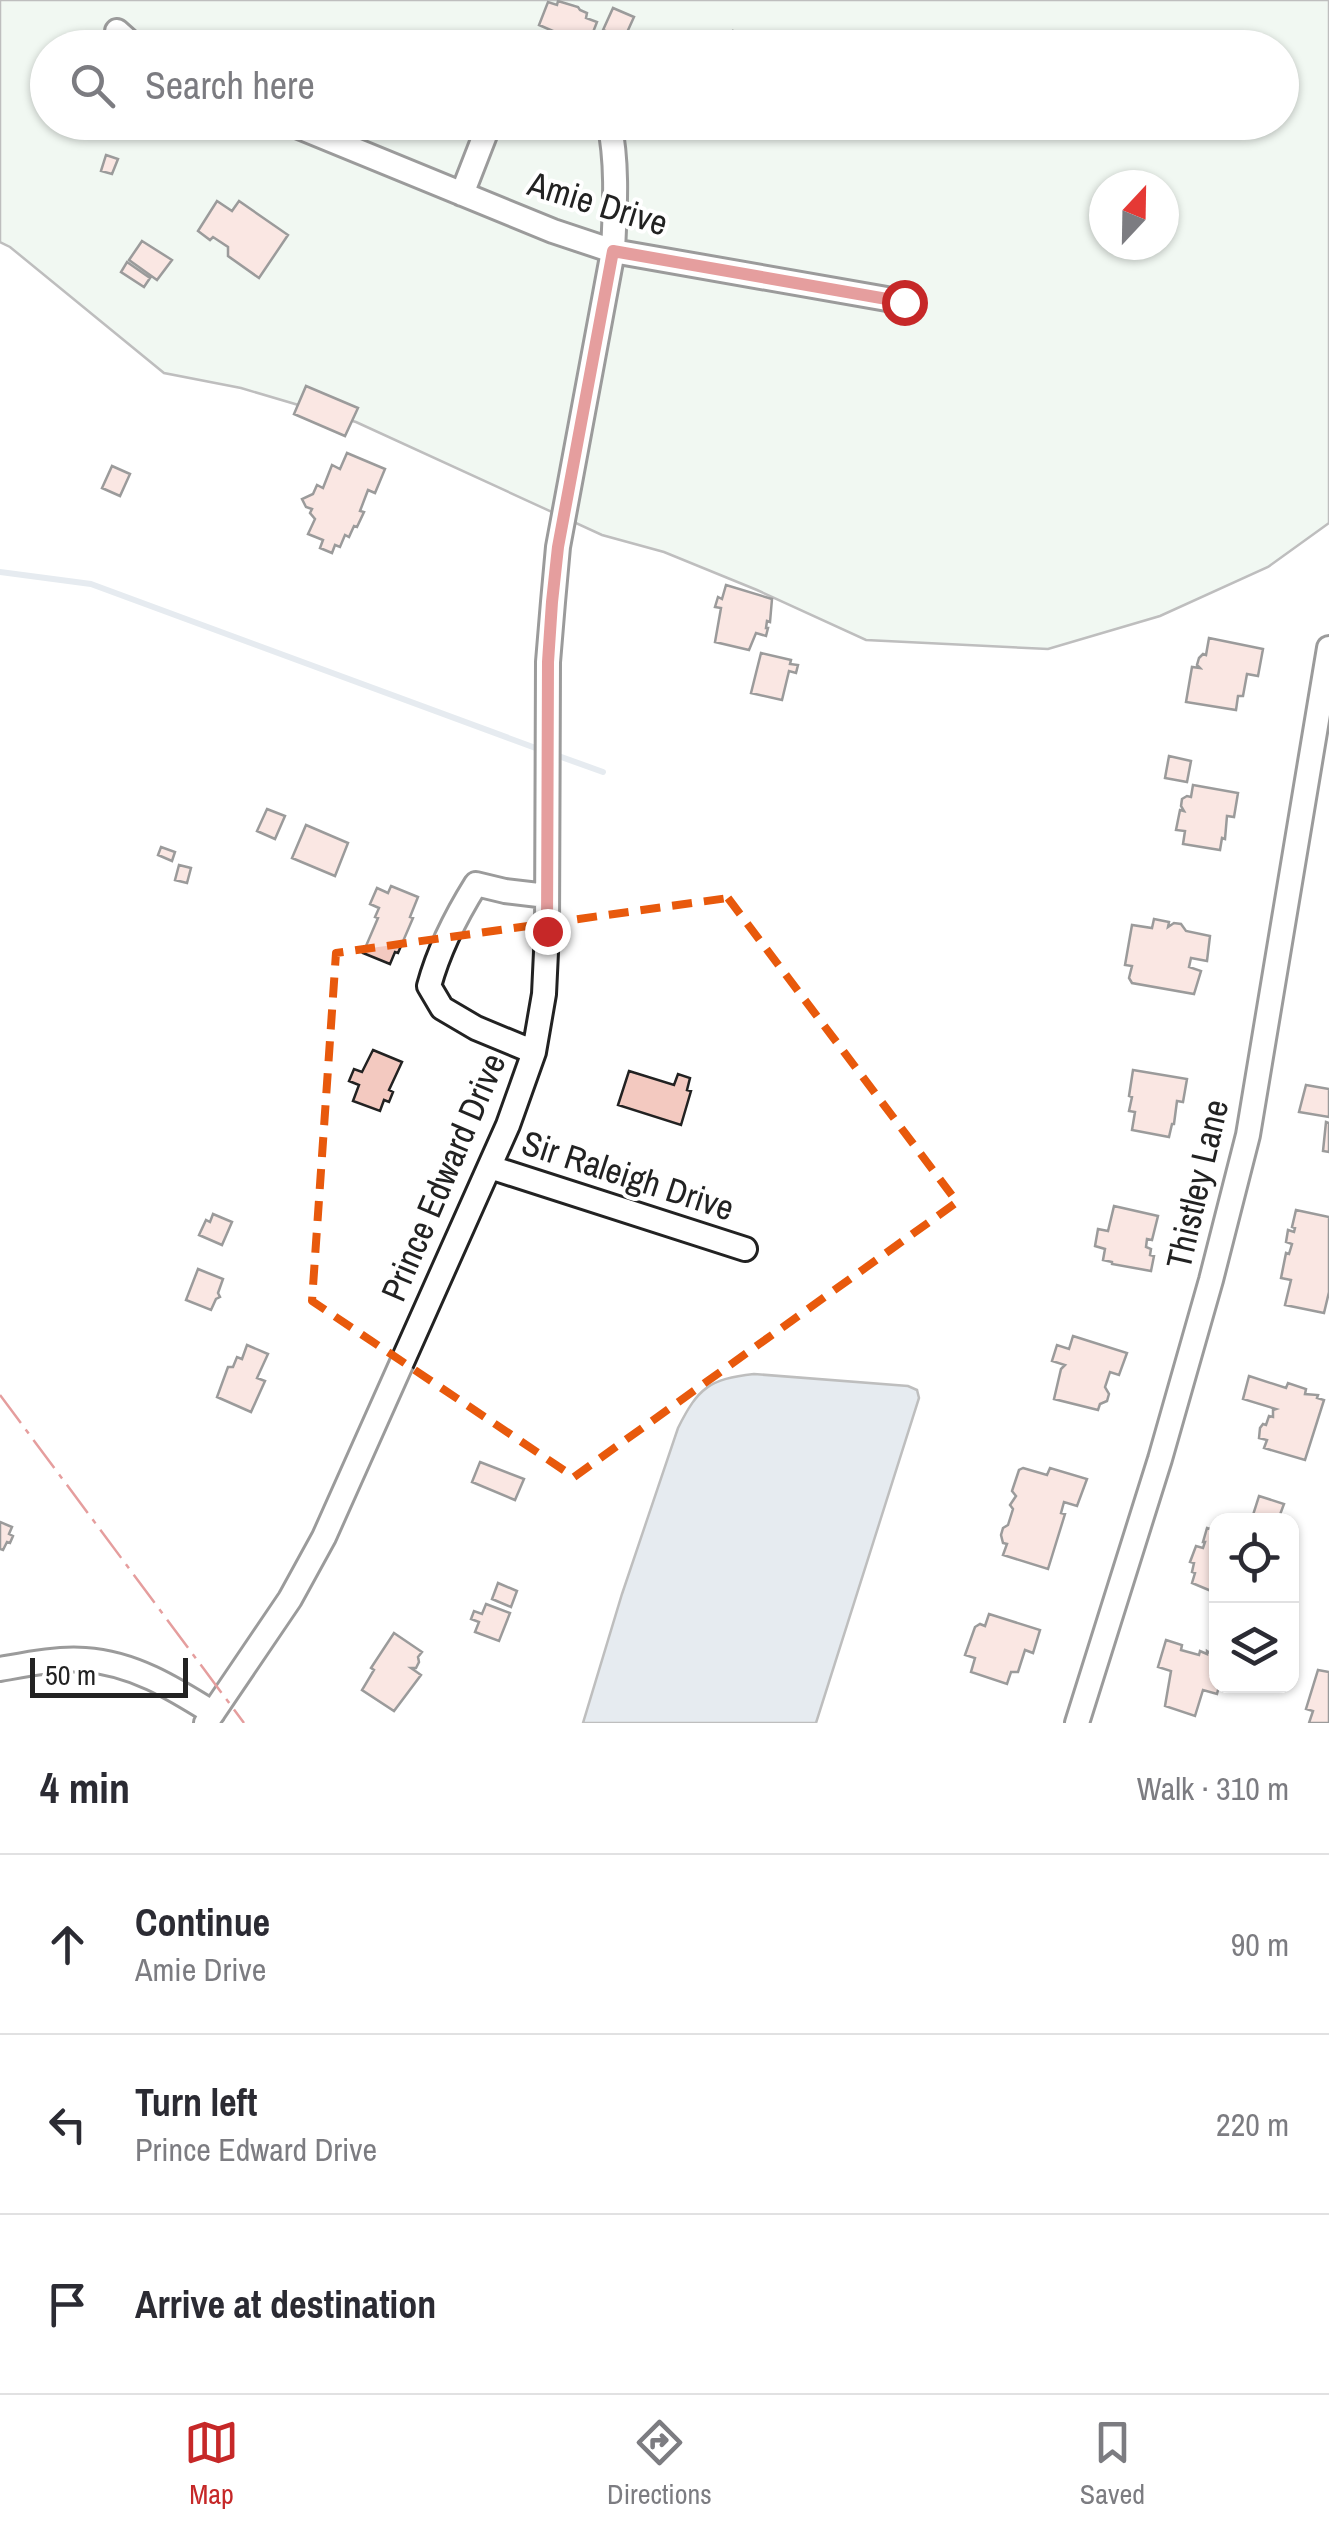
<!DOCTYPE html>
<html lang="en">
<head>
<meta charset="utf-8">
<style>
	body { margin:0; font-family:"Archivo Narrow",sans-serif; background:#f2f2f3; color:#2b2b33 }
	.controls { position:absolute; right:30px; bottom:30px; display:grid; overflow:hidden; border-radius:20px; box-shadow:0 2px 8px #0004 }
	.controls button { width:90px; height:90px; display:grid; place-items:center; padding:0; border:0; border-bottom:2px solid #e1e1e2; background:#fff; color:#2b2b33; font:50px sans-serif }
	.compass { position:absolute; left:1089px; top:170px; width:90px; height:90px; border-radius:50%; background:#fff; box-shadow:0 2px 8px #0004; rotate:22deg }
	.scale { position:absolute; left:30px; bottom:25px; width:158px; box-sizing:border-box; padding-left:10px; border:5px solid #222; border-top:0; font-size:28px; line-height:35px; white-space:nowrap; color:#222; -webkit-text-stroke:8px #fff; paint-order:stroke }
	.stop { position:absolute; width:30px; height:30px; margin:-22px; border:8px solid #c62828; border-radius:50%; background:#fff }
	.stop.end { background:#c62828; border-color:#fff; box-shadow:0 2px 10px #0008 }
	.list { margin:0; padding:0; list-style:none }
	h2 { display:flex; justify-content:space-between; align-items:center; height:130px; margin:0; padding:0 40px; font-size:42px }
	h2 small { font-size:32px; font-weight:400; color:#7c7c81 }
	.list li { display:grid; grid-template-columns:65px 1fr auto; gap:30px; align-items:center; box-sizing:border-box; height:180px; padding:0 40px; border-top:2px solid #e1e1e2 }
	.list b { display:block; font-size:38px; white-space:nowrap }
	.list p { margin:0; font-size:32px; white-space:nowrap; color:#7c7c81 }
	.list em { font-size:32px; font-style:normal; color:#7c7c81 }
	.icon { flex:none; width:55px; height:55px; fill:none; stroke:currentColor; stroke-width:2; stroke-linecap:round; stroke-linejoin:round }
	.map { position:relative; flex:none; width:1329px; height:1723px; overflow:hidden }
	.search { position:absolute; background:#fff; box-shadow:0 2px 8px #0004; left:30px; right:30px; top:30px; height:110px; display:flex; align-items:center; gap:25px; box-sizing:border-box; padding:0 35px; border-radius:55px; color:#7c7c81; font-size:38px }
	.sheet { height:670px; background:#fff }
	nav { display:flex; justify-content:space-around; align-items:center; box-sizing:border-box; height:140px; border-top:2px solid #e1e1e2; background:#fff; font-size:28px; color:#7c7c81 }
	nav a { display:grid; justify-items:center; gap:5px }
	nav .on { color:#c62828 }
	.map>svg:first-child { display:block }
	.green { fill:#e0efe3; stroke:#6f6f6f; stroke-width:2.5; fill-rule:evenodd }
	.water { fill:#c7d3dd; stroke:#6f6f6f; stroke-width:2.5 }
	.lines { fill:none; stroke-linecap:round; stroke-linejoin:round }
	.stream { stroke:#c7d3dd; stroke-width:6 }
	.building { fill:#f3c9c0; stroke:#222; stroke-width:2.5 }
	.minor-casing { stroke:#222; stroke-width:28 }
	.minor { stroke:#fff; stroke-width:22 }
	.power { stroke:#c62828; stroke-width:2.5; stroke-dasharray:35 8 5 8; stroke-linecap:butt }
	.route { stroke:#c62828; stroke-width:12 }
	.marked { fill:none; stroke:#e8590c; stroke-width:8; stroke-dasharray:20 12; stroke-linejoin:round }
	.labels { text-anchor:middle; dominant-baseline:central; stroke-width:8; stroke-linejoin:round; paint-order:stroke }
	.street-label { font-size:35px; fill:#222; stroke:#fff }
</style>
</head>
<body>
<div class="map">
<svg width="1329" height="1723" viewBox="0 0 1329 1723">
	<rect width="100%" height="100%" fill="#fff"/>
	<path class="green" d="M0,0H1329V523L1268,567L1160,616L1048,649L866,640L757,590L664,552L602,535L356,422L241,388L164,373L10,247L0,242ZM48,48H1282V122H48ZM1104,185H1164V245H1104Z"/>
	<path class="water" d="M754,1374L908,1386L917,1390L919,1398L816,1723H583L622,1594L678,1428C698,1388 709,1379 754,1374Z"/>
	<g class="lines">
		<path class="stream" d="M0,572L91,584L541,750
			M553,754L603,772"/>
	</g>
	<path class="building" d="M558,1L578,7L580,10L587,13L586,18L597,22L588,45L577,40L575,47L551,38L553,31L539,25L548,2L557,5Z
		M613,8L634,17L624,39L603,30Z
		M733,31L758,36L757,41L794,48H730Z
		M106,155L118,159L112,174L101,171Z
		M217,201L232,211L239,201L288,235L259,278L228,256V247L213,237L210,240L198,231Z
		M142,241L172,260L157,280L129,260Z
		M127,262L150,278L144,287L121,272Z
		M306,386L358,408L345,436L294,414Z
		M347,453L385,469L375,493L368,490L360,511L364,512L357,527L354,526L349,537L345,535L340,547L335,545L332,553L320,548L323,540L308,534L315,519L310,513L312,509L306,507L302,499L313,494L317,485L323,488L332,465L340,469Z
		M112,466L130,474L120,496L102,488Z
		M726,585L772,599L770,622L767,621L766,628H768L766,636L756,633L749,650L715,642L721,608L715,607L718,597L722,599Z
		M1209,638L1263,649L1258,676L1247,674L1243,696H1238L1236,710L1186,702L1192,667L1200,668L1197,665L1199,658L1203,654L1206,655Z
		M761,653L791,660L790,664L798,665L796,673L789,671L782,700L751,693Z
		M1169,756L1191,761L1187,782L1165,778Z
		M1193,785L1238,793L1234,817L1227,816L1225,839L1222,838L1220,850L1183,844L1185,831L1176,830L1180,810L1184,811L1181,806L1182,799L1187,796L1191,797Z
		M267,809L285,816L275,839L257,831Z
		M306,825L348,843L335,876L292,858Z
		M161,847L175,852L172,861L158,855Z
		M179,865L191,868L187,883L175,880Z
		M391,886L418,897L410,917L413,918L398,953L395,952L390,964L363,953L378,918L375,917L379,908L370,904L377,888L388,893Z
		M1154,919L1169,922L1168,927L1174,923L1181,924L1186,931L1210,936L1207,961L1191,958L1189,967L1201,971L1194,994L1132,983L1129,978L1132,966L1125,965L1132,925L1152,928Z
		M373,1050L402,1062L389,1090L393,1092L389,1102L384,1100L380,1111L353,1101L359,1085L349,1081L354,1069L362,1072Z
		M1133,1070L1187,1079L1183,1102L1177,1101L1174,1124H1172L1169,1137L1132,1130L1135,1112L1129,1111L1132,1097L1129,1096Z
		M629,1071L674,1085L678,1074L690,1078L687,1090L691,1091L681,1125L618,1105Z
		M1306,1085L1329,1089V1117L1299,1112Z
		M1326,1122L1329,1123V1152L1323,1151Z
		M1114,1206L1158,1216L1152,1240L1147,1239L1146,1247L1151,1249L1150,1255L1154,1256L1151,1271L1112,1264V1262L1103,1260L1105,1249L1095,1246L1098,1229L1108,1231Z
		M1296,1210L1329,1217V1292L1324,1313L1285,1305L1291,1280L1281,1278L1286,1253L1289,1254L1292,1244L1286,1242L1288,1230L1294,1232L1295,1228L1292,1227Z
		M213,1214L232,1222L222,1245L199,1235L206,1220L210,1222Z
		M198,1269L223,1279L218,1293L220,1297L216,1299L211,1310L186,1300Z
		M1073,1336L1127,1353L1119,1375L1110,1372L1105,1387L1109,1394L1107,1401L1100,1404L1098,1410L1054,1399L1061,1369L1065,1365L1052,1361L1057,1345L1069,1349Z
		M247,1345L268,1354L257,1378L265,1381L251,1412L217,1397L228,1367H233L237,1357L242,1359Z
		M1249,1376L1286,1388L1288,1383L1306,1389L1305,1394L1318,1395L1317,1398L1324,1400L1305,1460L1264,1448L1267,1440L1259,1438L1260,1428L1263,1424L1266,1425L1269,1416L1273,1417V1410L1276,1409L1243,1399Z
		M480,1462L524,1479L515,1500L472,1482Z
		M1023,1468L1047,1475L1050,1468L1087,1479L1077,1506L1064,1502L1061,1513L1065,1514L1048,1569L1003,1555L1007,1544L1003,1543L1001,1535L1003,1528L1008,1525L1013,1509L1010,1505L1016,1496L1012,1491L1019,1470Z
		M1259,1496L1284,1504L1278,1520L1252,1518Z
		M0,1522L12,1527L9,1534L13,1536L10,1543L7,1542L3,1550L0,1549Z
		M1207,1528L1216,1531V1593L1192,1583L1195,1573L1192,1572L1194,1563L1190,1562L1196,1546L1203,1548L1205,1542H1203Z
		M498,1583L517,1591L511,1607L492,1599Z
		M486,1604L510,1613L499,1641L475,1632L479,1622L471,1619L474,1611L482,1614Z
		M989,1614L1040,1630L1033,1653L1025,1650L1018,1672H1011L1007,1684L971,1672L975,1658L965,1655L975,1627L980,1624L985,1626Z
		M394,1633L422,1652L418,1657L419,1662L416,1668H411L421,1675L394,1711L362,1690L374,1670L371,1668Z
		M1166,1640L1182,1645L1181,1650L1199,1655L1200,1651L1207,1654V1651L1216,1657L1211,1675L1216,1677V1686H1219L1217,1694L1203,1690L1195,1716L1165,1706L1171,1671L1158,1667Z
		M1318,1670L1329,1672V1723H1309L1313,1711L1306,1709Z"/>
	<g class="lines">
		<defs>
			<path id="minor" d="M117,31L136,48
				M287,122L553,231L613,251L904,302
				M462,194L490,122
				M534,1052L476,1028L442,1008L429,986C439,949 456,916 476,884L505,891L547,896
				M490,1167L745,1249
				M0,1669C28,1664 57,1658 85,1660C133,1663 173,1688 213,1713
				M206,1723L290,1599L324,1537L508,1125L534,1052L544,994L547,931L548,662L553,602L558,547L613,251C615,208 618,164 609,122
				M1077,1723L1160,1459L1211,1280L1248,1135L1329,648"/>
		</defs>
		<use href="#minor" class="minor-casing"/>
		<use href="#minor" class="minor"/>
		<path class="power" d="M0,1395L244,1723"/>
	</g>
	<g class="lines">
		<path class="route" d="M547,931L548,662L552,602L558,547L613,251L904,302"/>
	</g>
	<path d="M0 0H1329V1723H0ZM728,898L957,1202L574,1477L312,1301L336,953Z" fill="#fff" fill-opacity=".55" fill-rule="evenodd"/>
	<path class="marked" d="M728,898L957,1202L574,1477L312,1301L336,953Z"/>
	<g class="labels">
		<g class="street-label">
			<text transform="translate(598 203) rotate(17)">Amie Drive</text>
			<text transform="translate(628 1175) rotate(18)">Sir Raleigh Drive</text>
			<text transform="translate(443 1177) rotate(-67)">Prince Edward Drive</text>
			<text transform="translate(1197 1184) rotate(-77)">Thistley Lane</text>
		</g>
	</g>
</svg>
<div class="controls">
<button><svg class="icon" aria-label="locate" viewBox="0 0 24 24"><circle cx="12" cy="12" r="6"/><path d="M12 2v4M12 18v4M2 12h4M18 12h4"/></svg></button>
<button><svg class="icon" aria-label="layers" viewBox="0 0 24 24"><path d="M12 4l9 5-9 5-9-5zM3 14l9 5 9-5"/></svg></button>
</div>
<svg class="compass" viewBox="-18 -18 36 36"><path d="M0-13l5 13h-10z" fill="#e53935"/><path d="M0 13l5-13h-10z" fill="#7c7c81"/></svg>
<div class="scale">50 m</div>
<div class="stop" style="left:904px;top:302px"></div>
<div class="stop end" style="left:547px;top:931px"></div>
<div class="search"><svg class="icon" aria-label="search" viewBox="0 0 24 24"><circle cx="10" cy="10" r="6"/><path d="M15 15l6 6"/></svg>Search here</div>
</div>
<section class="sheet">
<h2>4 min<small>Walk · 310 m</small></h2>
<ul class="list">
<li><svg class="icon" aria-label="ahead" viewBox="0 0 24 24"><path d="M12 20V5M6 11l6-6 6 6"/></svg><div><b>Continue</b><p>Amie Drive</p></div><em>90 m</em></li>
<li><svg class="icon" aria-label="left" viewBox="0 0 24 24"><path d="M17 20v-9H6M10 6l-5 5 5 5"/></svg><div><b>Turn left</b><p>Prince Edward Drive</p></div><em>220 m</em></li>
<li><svg class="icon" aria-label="arrive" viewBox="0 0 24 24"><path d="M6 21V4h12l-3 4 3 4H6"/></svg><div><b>Arrive at destination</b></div></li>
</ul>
</section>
<nav>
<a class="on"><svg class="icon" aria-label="map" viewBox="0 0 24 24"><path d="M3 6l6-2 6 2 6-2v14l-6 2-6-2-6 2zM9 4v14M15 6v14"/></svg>Map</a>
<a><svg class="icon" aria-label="directions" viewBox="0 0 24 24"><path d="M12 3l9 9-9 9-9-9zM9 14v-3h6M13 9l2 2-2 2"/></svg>Directions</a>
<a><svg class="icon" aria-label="saved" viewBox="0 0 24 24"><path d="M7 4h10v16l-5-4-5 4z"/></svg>Saved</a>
</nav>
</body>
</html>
